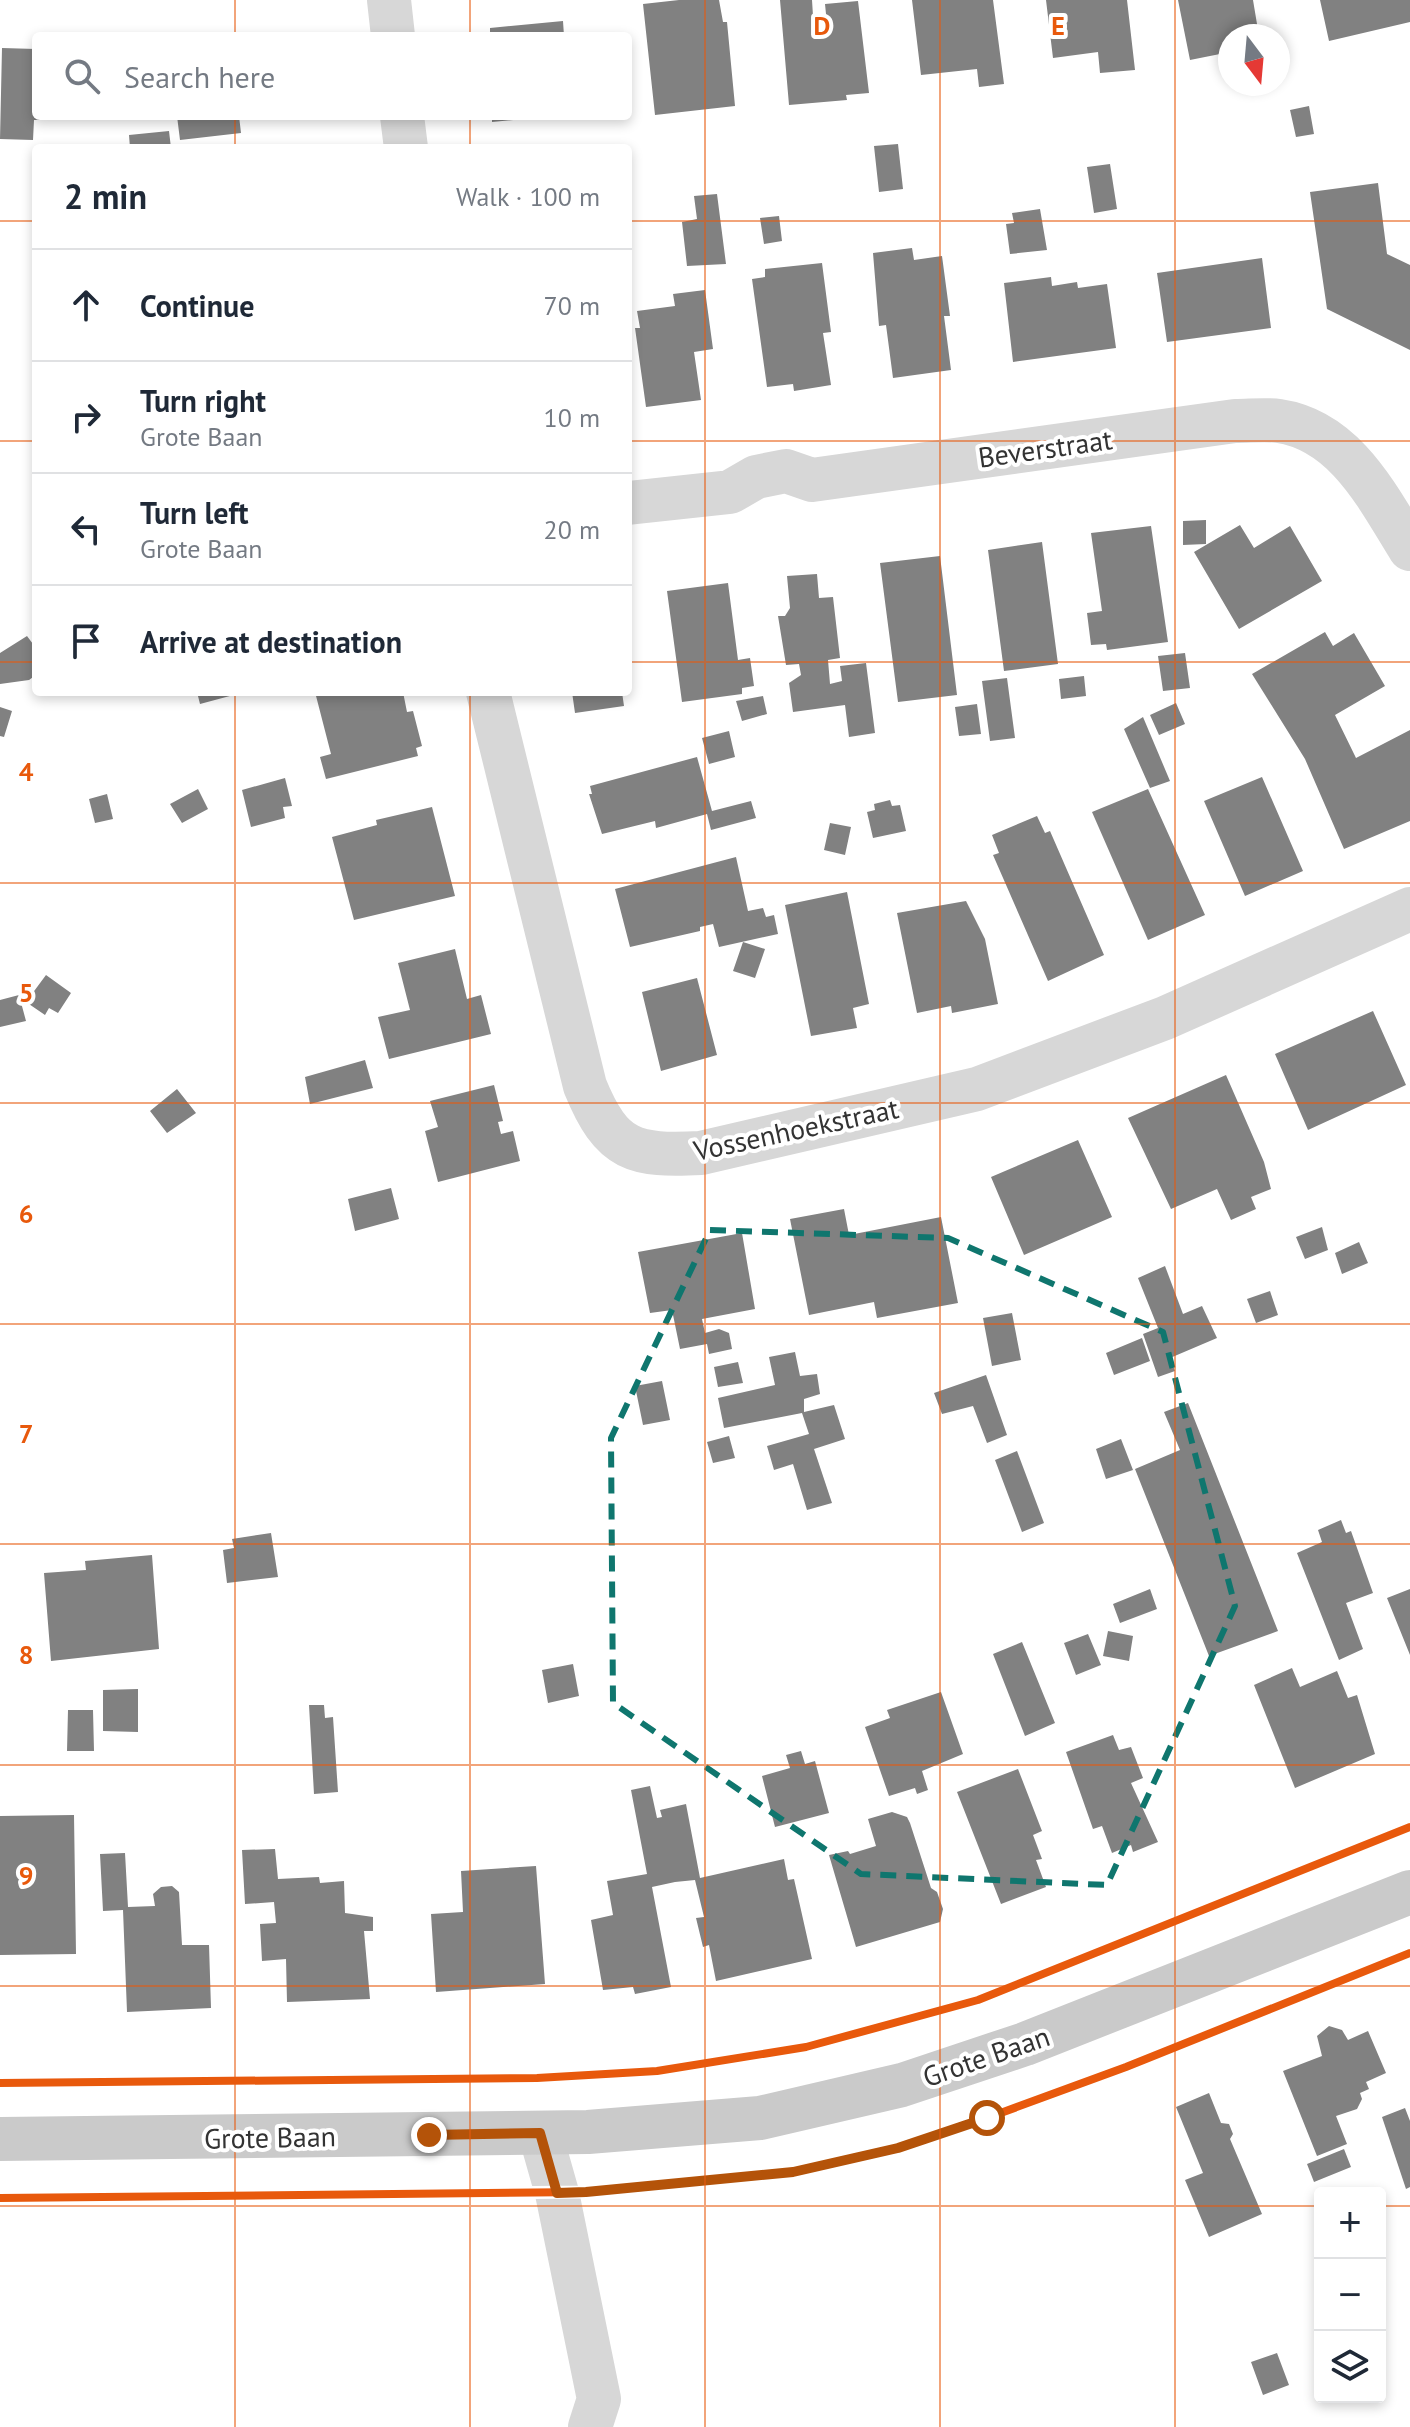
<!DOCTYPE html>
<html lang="en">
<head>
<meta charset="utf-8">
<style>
	body { margin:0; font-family:"PT Sans",sans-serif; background:#f2f2f3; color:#1f2937 }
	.controls { position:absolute; right:24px; bottom:24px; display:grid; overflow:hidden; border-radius:8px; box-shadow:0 4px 12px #0003 }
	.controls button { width:72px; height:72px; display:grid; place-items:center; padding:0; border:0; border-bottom:2px solid #e0e1e3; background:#fff; color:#1f2937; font:40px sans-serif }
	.compass { position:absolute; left:1218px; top:24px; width:72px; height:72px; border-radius:50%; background:#fff; box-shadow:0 4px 12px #0003; rotate:164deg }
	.stop { position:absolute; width:24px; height:24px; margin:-18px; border:6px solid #b45309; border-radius:50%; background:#fff }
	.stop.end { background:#b45309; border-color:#fff; box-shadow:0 2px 8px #0008 }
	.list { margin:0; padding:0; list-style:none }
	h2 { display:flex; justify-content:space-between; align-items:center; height:104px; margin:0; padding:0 32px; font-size:34px }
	h2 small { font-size:26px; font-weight:400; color:#747a83 }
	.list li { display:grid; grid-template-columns:52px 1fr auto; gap:24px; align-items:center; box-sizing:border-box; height:112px; padding:0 32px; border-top:2px solid #e0e1e3 }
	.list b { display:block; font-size:30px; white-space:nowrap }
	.list p { margin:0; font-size:26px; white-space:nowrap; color:#747a83 }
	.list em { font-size:26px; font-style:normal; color:#747a83 }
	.icon { flex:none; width:44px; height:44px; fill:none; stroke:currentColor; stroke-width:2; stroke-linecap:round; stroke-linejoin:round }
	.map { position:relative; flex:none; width:1410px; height:2427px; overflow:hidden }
	.search { position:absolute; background:#fff; box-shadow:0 4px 12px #0003; left:32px; top:32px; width:600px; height:88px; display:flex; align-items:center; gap:20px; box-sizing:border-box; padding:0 28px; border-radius:8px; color:#747a83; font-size:30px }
	.panel { position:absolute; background:#fff; box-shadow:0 4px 12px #0003; left:32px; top:144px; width:600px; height:552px; border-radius:8px }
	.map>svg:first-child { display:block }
	.building { fill:#818181 }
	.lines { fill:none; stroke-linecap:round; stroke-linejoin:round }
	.minor { stroke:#d7d7d7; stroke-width:44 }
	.major { stroke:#cacaca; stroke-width:44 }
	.cycleway-casing { stroke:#fff; stroke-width:13 }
	.cycleway { stroke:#e8590c; stroke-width:8 }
	.route { stroke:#b45309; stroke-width:10 }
	.marked { fill:none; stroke:#0f766e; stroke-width:6; stroke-dasharray:16 10; stroke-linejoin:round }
	.grid { fill:none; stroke:#e8590c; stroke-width:2; stroke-opacity:0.55 }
	.labels { text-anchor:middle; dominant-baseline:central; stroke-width:8; stroke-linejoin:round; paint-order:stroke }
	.street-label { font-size:28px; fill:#333; stroke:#fff }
	.grid-label { font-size:26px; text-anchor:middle; font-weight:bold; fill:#e8590c; stroke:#fff; stroke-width:8; stroke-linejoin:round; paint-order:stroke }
</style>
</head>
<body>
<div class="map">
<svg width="1410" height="2427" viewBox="0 0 1410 2427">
	<rect width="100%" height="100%" fill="#fff"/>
	<path class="building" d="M679,0H719L723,22H727L735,106L655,115L643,4Z
		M780,0H812L813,16L826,14L825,4L858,1L869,93L846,95L847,100L789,105Z
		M912,0H993L1004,84L979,87L977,69L921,75Z
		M1046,0H1127L1135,70L1100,73L1098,52L1053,58Z
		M1178,0H1253L1259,36H1230V52L1190,60Z
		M1320,0H1410V22L1329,41Z
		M563,21L564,36H490V28Z
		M2,48L36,49V116H88L87,120H34L33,140L0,139Z
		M1309,106L1314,134L1296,137L1290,110Z
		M177,116H239L241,133L180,140Z
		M492,116H534V118L492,122Z
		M169,131L171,148H130L129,135Z
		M898,144L903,189L879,192L874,146Z
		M1110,164L1117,209L1094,213L1087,167Z
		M1378,183L1387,254L1410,265V350L1327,309L1310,192Z
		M717,194L726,264L687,266L682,222L697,219L694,196Z
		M1040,209L1047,250L1010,254L1006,224L1014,223L1012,213Z
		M779,216L782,241L764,244L760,218Z
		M912,248L914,260L942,256L950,316H944L951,370L893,378L886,325L879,326L873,253Z
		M1262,258L1271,328L1167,342L1157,273Z
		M822,263L831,332L823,333L831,385L794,391L793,384L767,387L752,279L765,277V269Z
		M1051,277L1052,286L1077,282L1078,288L1107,284L1116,348L1013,362L1004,283Z
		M705,290L713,349L694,352L701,400L646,407L635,328H640L637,311L675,306L673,294Z
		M1206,520V544L1183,545V521Z
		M1240,525L1254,548L1290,526L1322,581L1239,629L1194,552Z
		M1151,526L1168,642L1107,650L1106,644L1091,645L1087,613L1102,611L1091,533Z
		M1042,542L1058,664L1004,671L988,550Z
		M940,556L957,695L898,702L880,563Z
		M817,574L819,598L833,597L840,658L828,660L830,684L842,681L840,666L866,663L875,733L849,737L845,705L793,712L789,683L801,675L799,664L786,665L778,616H785L790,608L787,576Z
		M728,583L738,660L750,658L754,686L742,688V694L682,702L667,591Z
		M1325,632L1333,646L1354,633L1385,686L1335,715L1356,758L1410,730V821L1344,849L1305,759L1252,674Z
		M27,636L36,648V675L29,680L0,684V653Z
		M1185,653L1190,688L1163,691L1158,656Z
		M1084,676L1086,696L1061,699L1059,679Z
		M1007,678L1015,738L990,741L982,681Z
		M197,692H241V693L200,704Z
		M315,692H403L407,712L413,711L422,746L416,748L418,756L326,779L320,757L331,754Z
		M572,692H622L624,706L575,713Z
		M763,696L767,714L742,721L736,701Z
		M1176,703L1185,724L1159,735L1150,715Z
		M977,704L981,734L959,736L955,707Z
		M0,707L12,711L4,737L0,736Z
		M1143,717L1170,781L1150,788L1124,729Z
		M729,731L735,757L709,764L702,738Z
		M697,757L712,811L751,801L756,818L711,830L707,814L656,828L655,821L602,834L589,794H592L590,786Z
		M1262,777L1303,871L1245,896L1204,801Z
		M285,778L292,806L283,807L285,818L251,827L242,790Z
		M198,789L208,809L182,823L170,804Z
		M1148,789L1205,915L1148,940L1092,812Z
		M107,794L113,819L95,823L89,799Z
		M890,800L892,806L900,805L906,831L873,838L867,812L875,810L874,804Z
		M432,807L455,896L354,920L332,837L377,825L376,820Z
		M1037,816L1045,833L1050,831L1104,955L1048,981L993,855L999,853L992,835Z
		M830,823L851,827L845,855L824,850Z
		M736,857L748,911L763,908L766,917L774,915L778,934L719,947L713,924L700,927V931L630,947L615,889Z
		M847,892L869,1004L853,1008L857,1028L811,1036L785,905Z
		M966,901L985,939L998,1004L952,1013L951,1006L917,1013L897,913Z
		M743,942L765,949L755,978L733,971Z
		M455,949L467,999L481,995L491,1034L389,1059L378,1017L410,1010L398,963Z
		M46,975L71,993L58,1013L49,1008L45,1015L26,1002Z
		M697,978L717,1055L661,1071L642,992Z
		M19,995L26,1021L0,1027V1000Z
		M1373,1011L1406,1085L1308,1130L1275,1054Z
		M365,1060L373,1088L310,1104L305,1077Z
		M1226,1075L1264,1162L1271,1189L1251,1197L1256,1209L1231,1220L1217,1189L1171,1209L1128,1118Z
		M494,1085L503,1121L498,1122L501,1134L513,1131L520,1161L438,1182L425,1131L438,1127L430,1101Z
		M177,1089L196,1113L167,1133L150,1111Z
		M1078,1140L1112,1217L1024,1255L991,1177Z
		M391,1188L399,1219L355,1231L348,1199Z
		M844,1209L849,1235L941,1217L958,1303L877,1318L874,1302L809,1315L790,1219Z
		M1322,1227L1328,1250L1305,1259L1296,1237Z
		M742,1233L755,1309L702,1319L705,1333L719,1329L729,1333L732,1349L709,1354L707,1344L680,1349L672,1310L650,1313L638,1252Z
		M1359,1242L1368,1263L1342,1274L1335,1253Z
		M1165,1266L1183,1314L1202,1306L1217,1338L1170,1358L1175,1371L1158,1377L1143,1334L1158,1328L1138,1278Z
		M1270,1291L1278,1315L1256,1323L1247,1299Z
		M1012,1313L1021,1360L992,1366L983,1318Z
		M1142,1338L1150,1361L1114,1375L1106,1353Z
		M795,1352L800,1376L817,1374L820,1394L804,1399V1412L834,1405L845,1439L814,1449L832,1503L807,1510L793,1464L774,1470L767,1446L809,1434L802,1413L724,1428L718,1398L775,1385L769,1357Z
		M738,1362L743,1383L718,1387L714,1367Z
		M986,1375L1007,1435L987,1443L973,1406L942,1414L934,1393Z
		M662,1381L670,1420L643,1425L635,1386Z
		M1188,1403L1278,1631L1209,1656L1135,1469L1180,1450L1164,1412Z
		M729,1436L735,1458L713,1463L707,1442Z
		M1121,1439L1133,1470L1106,1479L1096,1449Z
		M1017,1451L1044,1523L1022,1532L995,1460Z
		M1341,1520L1346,1533L1351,1531L1373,1593L1346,1603L1363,1649L1339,1660L1297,1553L1322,1542L1318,1530Z
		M271,1533L278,1577L227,1583L223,1550L234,1548L232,1539Z
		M152,1555L159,1649L51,1661L44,1573L86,1570L85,1561Z
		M1150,1589L1157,1609L1120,1623L1113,1604Z
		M1410,1589V1655L1387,1598Z
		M1108,1631L1133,1636L1129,1661L1103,1656Z
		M1088,1634L1101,1665L1076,1675L1064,1643Z
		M1022,1642L1055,1723L1025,1736L993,1654Z
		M573,1664L579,1696L548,1703L542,1670Z
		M1292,1668L1300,1687L1337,1671L1348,1698L1357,1695L1375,1754L1295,1788L1254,1685Z
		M138,1689V1732L103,1731V1690Z
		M941,1692L963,1754L922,1771L928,1790L917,1794L915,1788L889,1796L865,1727L890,1718L887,1710Z
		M309,1705H324L325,1718L333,1717L338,1792L314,1794Z
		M68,1710H93L94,1751H67Z
		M1113,1735L1119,1750L1131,1747L1143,1778L1131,1783L1158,1842L1133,1852L1131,1845L1112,1853L1102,1826L1093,1829L1066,1752Z
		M801,1751L805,1764L815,1761L829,1813L775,1827L762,1776L790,1768L786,1755Z
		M1018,1769L1042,1831L1033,1835L1042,1859L1036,1860L1046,1887L1001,1904L957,1792Z
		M650,1786L657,1818L662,1817L660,1810L686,1804L700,1878L784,1859L788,1880L794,1879L812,1959L716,1981L709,1945L703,1947L696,1918L704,1917L695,1880L675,1882L652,1887L671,1987L635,1994L633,1987L603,1990L591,1920L613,1915L607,1881L647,1874L631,1790Z
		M892,1812L907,1817L910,1823L931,1888L937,1892L943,1909L940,1922L856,1947L829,1855L848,1851L850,1854L876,1846L868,1819Z
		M74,1815L76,1954L0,1955V1816Z
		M275,1849L278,1879L319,1877L320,1883L344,1881L345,1913L373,1917V1931H364L370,1999L287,2002L286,1959L262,1961L260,1924L276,1923L274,1902L245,1904L242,1850Z
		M125,1853L128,1907L155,1906L153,1894L161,1887L172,1886L179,1892L182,1945H209L211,2008L127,2012L123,1910L103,1911L100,1854Z
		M536,1866L545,1984L436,1992L431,1914L463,1912L461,1871Z
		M1329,2026L1342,2030L1348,2040L1368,2031L1386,2073L1366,2082L1369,2089L1360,2093L1362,2099L1357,2109L1336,2116L1347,2144L1317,2156L1283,2071L1322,2056L1317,2036Z
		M1209,2093L1221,2123L1229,2124L1233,2134L1230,2139L1262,2214L1209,2237L1185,2180L1203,2173L1176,2107Z
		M1405,2108L1410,2121V2187L1406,2189L1382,2117Z
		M1344,2149L1351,2167L1314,2182L1307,2164Z
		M1277,2353L1289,2385L1263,2395L1251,2362Z"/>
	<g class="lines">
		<path class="minor" d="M389,0L393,36
			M402,116L406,148
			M628,503L730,492L756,477L786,471L812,480L1235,421C1250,421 1265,419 1279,421C1346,431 1378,498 1410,549
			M488,692L585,1086C612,1152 634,1156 701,1153L977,1089L1165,1018L1410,909
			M540,2133L557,2193L599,2399L590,2427"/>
		<path class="major" d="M0,2139L588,2132L760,2118L902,2085L1025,2044L1410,1892"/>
		<defs>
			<path id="cycleway" d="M0,2083L537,2078L657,2071L806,2047L978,2000L1410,1827
				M0,2198L586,2192L793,2172L898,2148L987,2118L1126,2067L1410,1953"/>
		</defs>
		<use href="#cycleway" class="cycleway-casing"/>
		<use href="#cycleway" class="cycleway"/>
	</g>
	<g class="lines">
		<path class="route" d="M429,2135L540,2133L557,2193L586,2192L793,2172L898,2148L987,2118"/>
	</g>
	<path class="marked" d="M710,1230L948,1238L1163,1332L1235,1606L1107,1885L861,1874L613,1703L611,1438Z"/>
	<path class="grid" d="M235,0V36M470,0V36M705,0V2427M940,0V2427M1175,0V2427M235,116V148M470,116V148M0,221H36M628,221H1410M0,441H36M628,441H1410M0,662H36M628,662H1410M235,692V2427M470,692V2427M0,883H1410M0,1103H1410M0,1324H1410M0,1544H1410M0,1765H1410M0,1986H1410M0,2206H1320M1380,2206H1410"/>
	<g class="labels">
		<g class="street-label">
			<text transform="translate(1045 448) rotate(-8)">Beverstraat</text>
			<text transform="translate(796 1129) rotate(-12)">Vossenhoekstraat</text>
			<text transform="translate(986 2056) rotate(-19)">Grote Baan</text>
			<text transform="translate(270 2137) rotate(-1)">Grote Baan</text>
		</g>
	</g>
	<g class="grid-label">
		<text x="822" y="35">D</text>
		<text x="1058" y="35">E</text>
		<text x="26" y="781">4</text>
		<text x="26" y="1002">5</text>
		<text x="26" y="1223">6</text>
		<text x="26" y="1443">7</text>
		<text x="26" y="1664">8</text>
		<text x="26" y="1885">9</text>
	</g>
</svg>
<div class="controls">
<button>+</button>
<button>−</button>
<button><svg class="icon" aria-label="layers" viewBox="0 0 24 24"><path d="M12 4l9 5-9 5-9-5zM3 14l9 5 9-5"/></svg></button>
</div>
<svg class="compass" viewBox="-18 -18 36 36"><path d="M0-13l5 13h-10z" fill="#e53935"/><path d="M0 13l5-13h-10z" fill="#747a83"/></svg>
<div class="stop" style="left:987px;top:2118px"></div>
<div class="stop end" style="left:429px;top:2135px"></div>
<div class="search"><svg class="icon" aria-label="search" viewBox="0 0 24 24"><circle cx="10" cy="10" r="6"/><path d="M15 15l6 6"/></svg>Search here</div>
<section class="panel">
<h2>2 min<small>Walk · 100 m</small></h2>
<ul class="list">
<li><svg class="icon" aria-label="ahead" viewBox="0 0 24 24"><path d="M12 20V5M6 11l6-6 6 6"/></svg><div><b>Continue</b></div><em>70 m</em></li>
<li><svg class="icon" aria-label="right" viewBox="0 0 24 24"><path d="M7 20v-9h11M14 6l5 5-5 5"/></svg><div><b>Turn right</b><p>Grote Baan</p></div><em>10 m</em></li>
<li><svg class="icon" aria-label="left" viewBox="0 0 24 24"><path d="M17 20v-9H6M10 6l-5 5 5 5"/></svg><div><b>Turn left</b><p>Grote Baan</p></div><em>20 m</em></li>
<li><svg class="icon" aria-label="arrive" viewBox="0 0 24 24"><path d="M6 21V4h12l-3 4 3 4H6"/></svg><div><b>Arrive at destination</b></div></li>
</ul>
</section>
</div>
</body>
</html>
